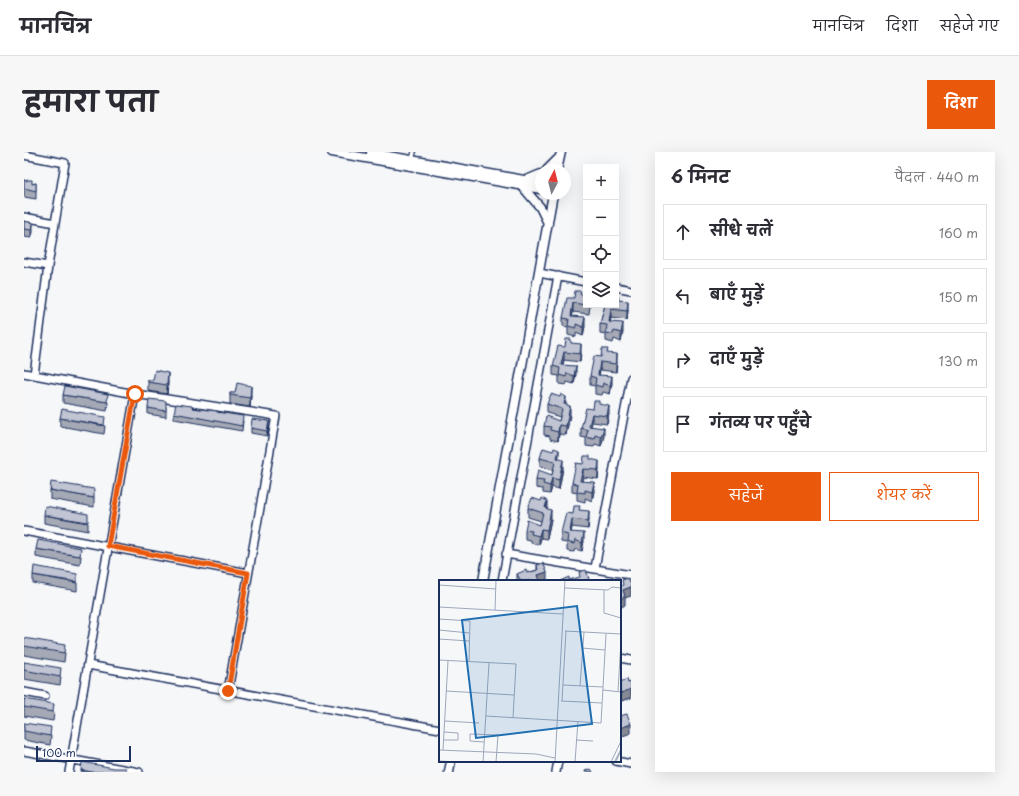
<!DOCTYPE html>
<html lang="hi">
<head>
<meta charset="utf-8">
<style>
	body { margin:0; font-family:"Playpen Sans","Playpen Sans Deva",sans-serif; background:#f7f7f7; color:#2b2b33 }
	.controls { position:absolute; right:12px; top:12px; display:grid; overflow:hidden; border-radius:0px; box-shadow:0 4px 16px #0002 }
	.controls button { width:36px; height:36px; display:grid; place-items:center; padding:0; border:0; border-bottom:1px solid #e1e1e2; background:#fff; color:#2b2b33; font:20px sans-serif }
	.compass { position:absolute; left:511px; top:12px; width:36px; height:36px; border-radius:50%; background:#fff; box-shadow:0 4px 16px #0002; rotate:7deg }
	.scale { position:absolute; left:12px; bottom:10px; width:95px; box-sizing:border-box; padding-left:4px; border:2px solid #1b2f5e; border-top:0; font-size:11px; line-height:14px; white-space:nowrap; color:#1b2f5e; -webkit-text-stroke:3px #fff; paint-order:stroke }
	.stop { position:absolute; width:12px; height:12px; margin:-9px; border:3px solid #ea580c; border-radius:50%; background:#fff }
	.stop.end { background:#ea580c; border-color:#fff; box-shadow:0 1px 4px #0008 }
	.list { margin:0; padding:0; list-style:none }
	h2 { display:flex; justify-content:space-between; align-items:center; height:52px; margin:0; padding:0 16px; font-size:17px }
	h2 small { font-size:13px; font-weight:400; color:#7c7c81 }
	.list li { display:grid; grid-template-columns:26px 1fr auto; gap:12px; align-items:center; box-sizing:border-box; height:56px; margin:0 8px 8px; padding:0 8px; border:1px solid #e1e1e2; border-radius:0px }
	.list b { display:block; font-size:15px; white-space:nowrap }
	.list em { font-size:13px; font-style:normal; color:#7c7c81 }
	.actions { display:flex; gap:8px; padding:12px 16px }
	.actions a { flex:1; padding:9px 0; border:1px solid #ea580c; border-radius:0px; text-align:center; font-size:14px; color:#ea580c }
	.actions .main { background:#ea580c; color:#fff }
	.icon { flex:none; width:22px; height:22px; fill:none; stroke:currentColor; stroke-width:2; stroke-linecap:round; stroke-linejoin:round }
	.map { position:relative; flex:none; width:607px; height:620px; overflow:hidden; border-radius:0px }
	header { display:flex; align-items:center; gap:24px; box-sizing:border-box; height:56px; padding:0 20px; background:#fff; border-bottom:1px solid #e1e1e2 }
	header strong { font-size:19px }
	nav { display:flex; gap:22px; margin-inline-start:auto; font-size:14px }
	.intro { display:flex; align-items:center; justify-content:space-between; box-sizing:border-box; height:96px; padding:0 24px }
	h1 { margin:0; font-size:28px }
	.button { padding:10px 18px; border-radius:0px; background:#ea580c; color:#fff; font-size:14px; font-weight:700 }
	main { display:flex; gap:24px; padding:0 24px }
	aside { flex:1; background:#fff; border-radius:0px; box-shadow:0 4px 16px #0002 }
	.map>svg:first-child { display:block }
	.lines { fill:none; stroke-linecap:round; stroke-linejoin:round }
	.service-casing { stroke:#1b2f5e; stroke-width:6 }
	.minor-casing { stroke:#1b2f5e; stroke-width:10 }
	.tertiary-casing { stroke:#1b2f5e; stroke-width:11 }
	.service { stroke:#fff; stroke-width:3.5 }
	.minor { stroke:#fff; stroke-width:7 }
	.tertiary { stroke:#fff; stroke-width:8 }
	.wall { fill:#a5a9b5; stroke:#1b2f5e }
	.shaded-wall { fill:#868994; stroke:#1b2f5e }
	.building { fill:#c0c4d3; stroke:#1b2f5e }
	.route { stroke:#ea580c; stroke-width:5 }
	.inset-river { fill:none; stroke:#a9b0c1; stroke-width:2 }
	.inset-road { fill:none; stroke:#9ea7bb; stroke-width:1 }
	.view { fill:#1f6fb2; fill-opacity:0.15; stroke:#1f6fb2; stroke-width:2 }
	.inset-edge { fill:none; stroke:#1b2f5e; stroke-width:2 }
</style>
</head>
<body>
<header>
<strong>मानचित्र</strong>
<nav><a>मानचित्र</a><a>दिशा</a><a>सहेजे गए</a></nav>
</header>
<div class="intro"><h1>हमारा पता</h1><a class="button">दिशा</a></div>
<main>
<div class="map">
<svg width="607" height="620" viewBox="0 0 607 620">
	<rect width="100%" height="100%" fill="#f6f7f9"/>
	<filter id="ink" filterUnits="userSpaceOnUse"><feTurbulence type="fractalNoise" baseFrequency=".025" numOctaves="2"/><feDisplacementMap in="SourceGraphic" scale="8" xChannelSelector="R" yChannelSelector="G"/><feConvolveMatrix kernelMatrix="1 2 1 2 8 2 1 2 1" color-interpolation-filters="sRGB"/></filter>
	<g filter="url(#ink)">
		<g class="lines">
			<defs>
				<path id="service" d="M388,8L390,0"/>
				<path id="minor" d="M0,3L41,11L24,114L10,223
					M0,65L31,71
					M0,110L24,114
					M515,121L562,130
					M592,135L607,138
					M0,221L111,242L252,264L204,539
					M0,379L224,421
					M482,402L607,423
					M571,416L607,226
					M478,429L534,124
					M596,506L607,508
					M64,513L416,577
					M0,540L21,544
					M0,599L115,620
					M592,609L607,612
					M45,620L111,242
					M532,620L534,609"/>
				<path id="tertiary" d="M308,0L517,37
					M347,1L517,31
					M523,18L535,6
					M533,18L537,0
					M505,27L517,22
					M498,34L516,55L524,71
					M459,429L529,42
					M425,620L427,609"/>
			</defs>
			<use href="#service" class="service-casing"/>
			<use href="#minor" class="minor-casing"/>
			<use href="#tertiary" class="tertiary-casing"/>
			<use href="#service" class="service"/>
			<use href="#minor" class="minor"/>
			<use href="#tertiary" class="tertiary"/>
		</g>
		<path class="wall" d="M0,28L8,32L12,31V47L0,45Z
			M0,69L9,80L7,86L0,85Z
			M557,142L562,153H566L565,162L549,160L548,164L561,174L559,184L552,181V185L544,183V175L539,174V166L550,146Z
			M595,148L604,158L603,168L587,166L586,170L599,180L597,190L590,187L589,191L582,189V182L576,181V172L581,153H592Z
			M547,191L557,200L556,210L540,208L539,213L552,222L550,232L543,230L542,233L535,232V224L529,223V214L541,195Z
			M584,201L593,210L592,220L576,218L575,223L588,232L586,242L579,240L578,243L571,242V234L566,233V224L577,205Z
			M124,228L144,230L143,242L124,239Z
			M206,241L227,243L226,255L206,252Z
			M39,243L84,250L83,259L39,251Z
			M523,252L542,253L546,263L542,283L535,282L534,289L526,287V284L520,283V274L535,269L536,265L523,261Z
			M575,252L585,262L583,272L568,270L567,275L580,284L577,294L571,292L570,295L562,294V286L557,285V276L569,257Z
			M142,255V265L124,262V256Z
			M168,256L193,260L219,269L218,279L150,267V261Z
			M36,266L81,274L80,282L36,274Z
			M245,275L243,284L227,281V276Z
			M516,306H535L539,316L535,337L528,335L526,342L519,341V337L512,336V328L528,323L529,318L516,314Z
			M566,307L575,317L574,327L559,325L558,330L570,339L568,349L561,346V350L553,348V341L548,340V331L559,312Z
			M26,338L70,346V355L26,347Z
			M504,356L523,357L527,367L523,387L517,386L515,393L507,391V388L501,387V378L516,373L517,369L504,365Z
			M556,358L565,367L564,377L548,375L547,380L560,389L558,399L551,397L550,400L543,399V391L537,390V381L549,362Z
			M20,363L64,371V379L20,371Z
			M12,397L57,404L56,413L12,405Z
			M513,413L523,428L521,429H493V422L503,421L513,418Z
			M9,423L53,431V439L9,431Z
			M0,486L41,501L40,510L0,503Z
			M0,510L37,525L36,533L0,527Z
			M596,530L604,531L607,530V546L597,549L596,547Z
			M0,547L30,561L29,569L0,564Z
			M0,571L27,584L26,593L0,588Z
			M57,618L102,620H57Z"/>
		<path class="shaded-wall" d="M9,71V80L7,86V78Z
			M604,149V158L603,168V159Z
			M549,151V160L547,173V164Z
			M587,157V166L585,179V170Z
			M561,165V174L559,184V175Z
			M599,171V180L597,190V181Z
			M557,192V200L556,210V202Z
			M540,200V208L537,221V213Z
			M593,202V210L592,220V212Z
			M576,210V218L574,231V223Z
			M552,214V222L550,232V224Z
			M144,221V230L143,242V233Z
			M588,224V232L586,242V234Z
			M227,234V243L226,255V246Z
			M542,245V253L540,252Z
			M546,254V263L542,283V274Z
			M585,254V262L583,272V264Z
			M568,262V270L565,283V274Z
			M245,269V275L243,284V279Z
			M535,273V282L534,289V280Z
			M580,276V284L577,294V285Z
			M535,298V307L533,306Z
			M539,308V316L535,337V328Z
			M575,309V317L574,327V318Z
			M559,317V325L556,338V329Z
			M528,326V335L526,342V334Z
			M570,330V339L568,349V340Z
			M523,349V357L521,356Z
			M527,358V367L523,387V378Z
			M565,359V367L564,377V369Z
			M548,367V375L546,388V380Z
			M517,377V386L515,393V384Z
			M560,381V389L558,399V391Z
			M523,420V428L514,429V423Z
			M607,435V444L601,446V453L596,456V447L599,438Z
			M607,537V546L597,549V541Z
			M607,572V581L596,585V576Z"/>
		<path class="building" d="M0,28L3,29V28H8V32L12,31V39L0,36Z
			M0,69L9,71L7,78L0,77Z
			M551,139H557L556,142L562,143V153L549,151L547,164L561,165L559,175L552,172V176L544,174L545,167L539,166L543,146H550Z
			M592,145H595L594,148L604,149L603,159L587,157L585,170L599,171L597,181L590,179L589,182L582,181L583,173L576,172L581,153H592Z
			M542,187H547V191L557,192L556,202L540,200L537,213L552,214L550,224L543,221L542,225L535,223L536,216L529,214L534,194L541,195Z
			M578,197H584L583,201L593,202L592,212L576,210L574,223L588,224L586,234L579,231L578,235L571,233L572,226L566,224L570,204L577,205Z
			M131,218L144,221L143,233L124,230V228H129Z
			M213,231L227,234L226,246L206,243V241H211Z
			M41,234L84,242L83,250L39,243Z
			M527,242L536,245L537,242L542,245L540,252L546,254L542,274L535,273L534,280L526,278L527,275L520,274L522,264L535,269L538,257L523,252Z
			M125,247L142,249V259L124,256Z
			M570,249H575V252L585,254L583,264L568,262L565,274L580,276L577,285L571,283L570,287L562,285L564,278L557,276L562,256L569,257Z
			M152,252L168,254V256L193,259V260L219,264L218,274L150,261Z
			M38,257L81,265L80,273L36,266Z
			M228,267L245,269L243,279L227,276Z
			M519,296L529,299L530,296L535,298L533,306L539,308L535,328L528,326L526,334L519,332L520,329L512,328L514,318L528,323L531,310L516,306Z
			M560,304H566V307L575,309L574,318L559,317L556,329L570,330L568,340L561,338V341L553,340L554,332L548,331L552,311L559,312Z
			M27,330L70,337V346L26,338Z
			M508,346L517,349L518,346L523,349L521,356L527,358L523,378L517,377L515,384L507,382L508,379L501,378L503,368L516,373L519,361L504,356Z
			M21,354L64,362V370L20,363Z
			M550,354H556L555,358L565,359L564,369L548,367L546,380L560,381L558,391L551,388L550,392L543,390L544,383L537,381L542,361L549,362Z
			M14,388L57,396L56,404L12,397Z
			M519,411L523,420L514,423L516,429H506V428L504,429H497L493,422L502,418L503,421L514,418L513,413Z
			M10,414L53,422V430L9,423Z
			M562,418L565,427L559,429H536L545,425V428L556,425L555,420Z
			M604,426L607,432V435L599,438L601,444L596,447V434L599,433L598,428Z
			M0,486L41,493L40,501L0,494Z
			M0,510L37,516L36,525L0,518Z
			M603,527L604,531L607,530V537L597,541L596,538V530Z
			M0,547L30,552L29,560L0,555Z
			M603,562L607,572L596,576V564Z
			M0,571L27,575L26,584L0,579Z
			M58,610L90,616H102V620H68L57,618Z
			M567,617L569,620H561V619Z"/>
	</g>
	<g class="lines" filter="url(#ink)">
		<path class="route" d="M111,242L84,394L224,421L204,539"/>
	</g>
	<g transform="translate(415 428)">
		<rect width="182" height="182" fill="#f6f7f9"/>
		<path class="inset-river" d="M176,182L182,170"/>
		<path class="inset-road" d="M0,5L57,9M126,8L169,10L173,7L182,8M165,10V33L182,38M0,27L124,34M56,30L57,0M0,39L31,41L30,82M0,50L30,53M126,51L182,54M0,59L30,61M143,68L166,70M0,80L77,84L74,138M124,105L164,107M141,106L145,52M164,110L182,112M7,111L75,115M179,111L182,61M122,121L163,123M123,121L127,51M47,136L162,143L167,54M6,141L40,143M5,160H19V153L5,152M137,160L154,161M45,162L31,161V154L59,155L57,182M0,170L97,174L116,178M4,170L9,81M0,181L22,182M44,182L50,83M116,182L126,0M136,182L139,141M172,182L182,161"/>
		<path class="view" d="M138,26L153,144L37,158L23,40Z"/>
		<rect width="182" height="182" class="inset-edge"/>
	</g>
</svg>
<div class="controls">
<button>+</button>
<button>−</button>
<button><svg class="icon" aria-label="locate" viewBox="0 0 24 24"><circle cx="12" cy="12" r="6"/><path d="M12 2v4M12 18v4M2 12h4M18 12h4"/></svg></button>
<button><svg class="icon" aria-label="layers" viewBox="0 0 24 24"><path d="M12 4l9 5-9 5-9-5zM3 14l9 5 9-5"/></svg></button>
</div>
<svg class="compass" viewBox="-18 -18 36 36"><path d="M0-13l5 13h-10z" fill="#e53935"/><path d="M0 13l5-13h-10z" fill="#7c7c81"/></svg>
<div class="scale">100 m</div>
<div class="stop" style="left:111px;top:242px"></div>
<div class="stop end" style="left:204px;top:539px"></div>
</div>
<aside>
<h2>6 मिनट<small>पैदल · 440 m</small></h2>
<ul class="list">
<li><svg class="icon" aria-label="ahead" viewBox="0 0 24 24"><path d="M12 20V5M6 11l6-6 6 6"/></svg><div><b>सीधे चलें</b></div><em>160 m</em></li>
<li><svg class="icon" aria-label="left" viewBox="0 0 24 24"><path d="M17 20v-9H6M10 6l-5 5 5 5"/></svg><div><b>बाएँ मुड़ें</b></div><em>150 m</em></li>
<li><svg class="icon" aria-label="right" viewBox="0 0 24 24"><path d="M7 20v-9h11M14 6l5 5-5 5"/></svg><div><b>दाएँ मुड़ें</b></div><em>130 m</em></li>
<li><svg class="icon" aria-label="arrive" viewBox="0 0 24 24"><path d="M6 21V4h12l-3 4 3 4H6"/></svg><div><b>गंतव्य पर पहुँचे</b></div></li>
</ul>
<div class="actions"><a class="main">सहेजें</a><a>शेयर करें</a></div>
</aside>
</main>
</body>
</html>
